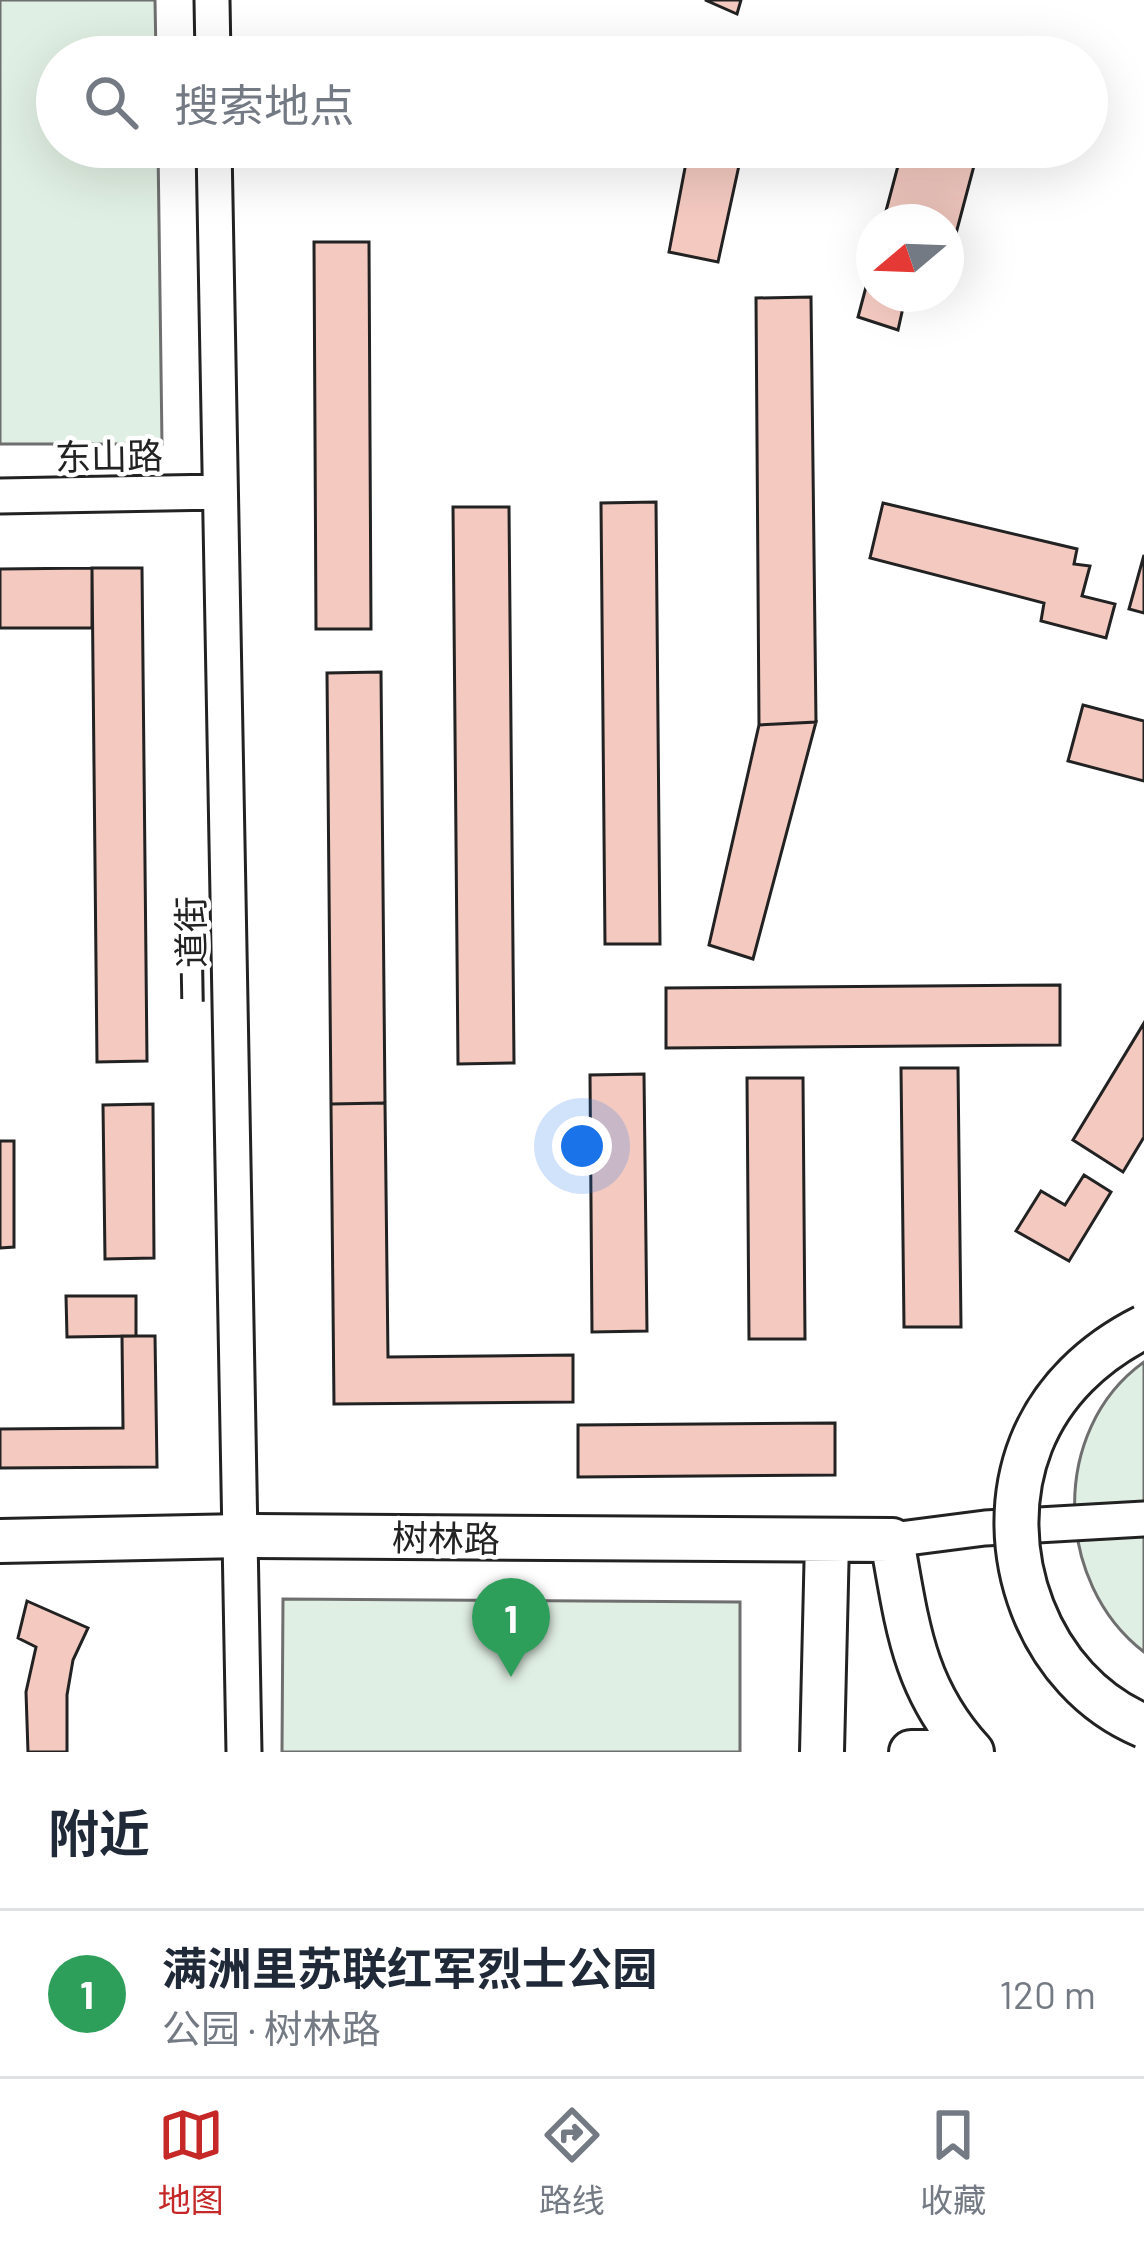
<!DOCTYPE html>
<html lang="zh">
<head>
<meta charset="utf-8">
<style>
	body { margin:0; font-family:Barlow,"Noto Sans SC",sans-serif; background:#f2f2f3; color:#1f2937 }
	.compass { position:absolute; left:856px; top:204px; width:108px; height:108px; border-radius:50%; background:#fff; box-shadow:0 12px 48px #0002; rotate:251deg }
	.you { position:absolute; left:582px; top:1146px; width:42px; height:42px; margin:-30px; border:9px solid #fff; border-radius:50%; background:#1a73e8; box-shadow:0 0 0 18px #1a73e833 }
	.badge { display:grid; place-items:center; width:78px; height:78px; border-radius:50%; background:#c62828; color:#fff; font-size:39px; font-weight:700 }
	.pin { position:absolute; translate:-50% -99px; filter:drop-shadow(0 3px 6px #0008) }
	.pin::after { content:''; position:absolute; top:63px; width:42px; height:36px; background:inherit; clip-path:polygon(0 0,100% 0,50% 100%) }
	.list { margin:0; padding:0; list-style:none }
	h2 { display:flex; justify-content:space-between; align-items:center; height:156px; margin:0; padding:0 48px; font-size:51px }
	h2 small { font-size:39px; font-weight:400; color:#747a83 }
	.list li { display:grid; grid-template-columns:78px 1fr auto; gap:36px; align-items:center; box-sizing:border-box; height:168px; padding:0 48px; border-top:3px solid #e0e1e3 }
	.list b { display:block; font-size:45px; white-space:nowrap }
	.list p { margin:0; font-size:39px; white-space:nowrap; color:#747a83 }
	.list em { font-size:39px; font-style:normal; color:#747a83 }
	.icon { flex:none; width:66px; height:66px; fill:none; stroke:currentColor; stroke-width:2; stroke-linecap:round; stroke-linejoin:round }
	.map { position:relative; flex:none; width:1144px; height:1752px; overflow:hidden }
	.search { position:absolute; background:#fff; box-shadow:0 12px 48px #0002; left:36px; right:36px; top:36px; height:132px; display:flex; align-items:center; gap:30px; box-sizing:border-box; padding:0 42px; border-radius:66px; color:#747a83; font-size:45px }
	.sheet { height:324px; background:#fff }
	nav { display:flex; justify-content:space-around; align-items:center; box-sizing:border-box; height:168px; border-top:3px solid #e0e1e3; background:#fff; font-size:33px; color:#747a83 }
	nav a { display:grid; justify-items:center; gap:6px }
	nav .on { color:#c62828 }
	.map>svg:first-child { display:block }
	.green { fill:#e0efe3; stroke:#6f6f6f; stroke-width:3 }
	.building { fill:#f3c9c0; stroke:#222; stroke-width:3 }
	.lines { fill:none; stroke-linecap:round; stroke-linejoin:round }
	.minor-casing { stroke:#222; stroke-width:39 }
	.major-casing { stroke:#222; stroke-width:48 }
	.minor { stroke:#fff; stroke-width:33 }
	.major { stroke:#fff; stroke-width:42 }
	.major-bridge-casing { stroke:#222; stroke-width:48; stroke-linecap:butt }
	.major-bridge { stroke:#fff; stroke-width:42 }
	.labels { text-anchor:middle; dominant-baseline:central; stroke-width:9; stroke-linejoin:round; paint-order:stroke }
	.street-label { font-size:36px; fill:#222; stroke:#fff }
</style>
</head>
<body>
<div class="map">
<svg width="1144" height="1752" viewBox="0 0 1144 1752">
	<rect width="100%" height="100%" fill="#fff"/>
	<path class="green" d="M0,0H155L156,57H57V147H158L162,444H0Z
		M1144,1362V1652C1054,1583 1049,1430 1144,1362Z
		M283,1599L740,1602V1752H282Z"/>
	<path class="building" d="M705,0H741L737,14Z
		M689,147H743L718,262L669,252Z
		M903,147H979L946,271V222H883Z
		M314,242H369L371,629H316Z
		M874,257V294H906L898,330L858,317Z
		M811,297L816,722L759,725L756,298Z
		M656,502L660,944H605L601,503Z
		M883,503L1077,549L1074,564L1090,566L1082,596L1115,604L1106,638L1041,621L1044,603L870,558Z
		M453,507H509L514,1063L458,1064Z
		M1144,555V613L1129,609Z
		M92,568V628H0V569Z
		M92,568H142L147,1061L97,1062Z
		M381,672L385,1103L331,1104L327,673Z
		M1083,705L1144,721V781L1068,761Z
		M816,722L753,959L709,945L759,725Z
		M1060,985V1045L666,1048V988Z
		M1144,1023V1137L1123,1172L1073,1140Z
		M901,1068H958L961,1327H904Z
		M644,1074L647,1331L592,1332L590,1075Z
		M747,1078H803L805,1339H749Z
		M385,1103L388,1357L573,1355V1402L334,1404L331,1104Z
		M153,1104L154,1258L105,1259L103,1105Z
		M0,1141H14V1247L0,1248Z
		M1084,1175L1111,1192L1069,1261L1016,1231L1041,1191L1065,1205Z
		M66,1296H136V1336L67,1337Z
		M122,1336H155L157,1467L0,1468V1429L123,1428Z
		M835,1423V1475L578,1477V1425Z
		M27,1601L88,1628L73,1660L67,1695V1752H28L26,1692L36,1647L18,1638Z"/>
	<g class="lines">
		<defs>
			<path id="minor" d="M212,0L213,57
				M214,147L244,1752
				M0,496L219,492
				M892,1540L985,1528L1144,1519"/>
			<path id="major" d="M0,1541L242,1536L892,1540C907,1623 913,1688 972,1752
				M822,1752L827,1541
				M911,1752H949"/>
		</defs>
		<use href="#minor" class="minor-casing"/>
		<use href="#major" class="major-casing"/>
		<use href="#minor" class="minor"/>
		<use href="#major" class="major"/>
		<defs>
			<path id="major-bridge" d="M1144,1327C1094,1352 1052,1391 1031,1444C990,1548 1038,1682 1144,1726"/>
		</defs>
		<use href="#major-bridge" class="major-bridge-casing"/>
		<use href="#major-bridge" class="major-bridge"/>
	</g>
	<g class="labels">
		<g class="street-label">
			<text transform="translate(109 455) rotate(-1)">东山路</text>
			<text transform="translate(190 950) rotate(-91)">二道街</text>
			<text transform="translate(446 1537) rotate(1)">树林路</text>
		</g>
	</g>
</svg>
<svg class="compass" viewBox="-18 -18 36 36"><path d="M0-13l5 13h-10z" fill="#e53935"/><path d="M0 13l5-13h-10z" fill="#747a83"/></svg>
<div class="you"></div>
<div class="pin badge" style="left:511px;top:1677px;background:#2e9e5b">1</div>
<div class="search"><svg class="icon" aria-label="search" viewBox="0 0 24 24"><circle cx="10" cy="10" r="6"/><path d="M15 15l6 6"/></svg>搜索地点</div>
</div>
<section class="sheet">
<h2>附近<small></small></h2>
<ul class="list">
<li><span class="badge" style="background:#2e9e5b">1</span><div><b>满洲里苏联红军烈士公园</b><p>公园 · 树林路</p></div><em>120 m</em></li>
</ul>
</section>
<nav>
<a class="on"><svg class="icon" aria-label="map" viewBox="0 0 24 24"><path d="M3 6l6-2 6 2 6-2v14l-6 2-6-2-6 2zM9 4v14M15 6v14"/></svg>地图</a>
<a><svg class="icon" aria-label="directions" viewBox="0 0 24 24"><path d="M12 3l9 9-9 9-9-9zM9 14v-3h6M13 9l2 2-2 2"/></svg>路线</a>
<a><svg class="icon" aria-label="saved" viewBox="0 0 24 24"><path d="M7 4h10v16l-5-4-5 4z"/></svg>收藏</a>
</nav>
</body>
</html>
